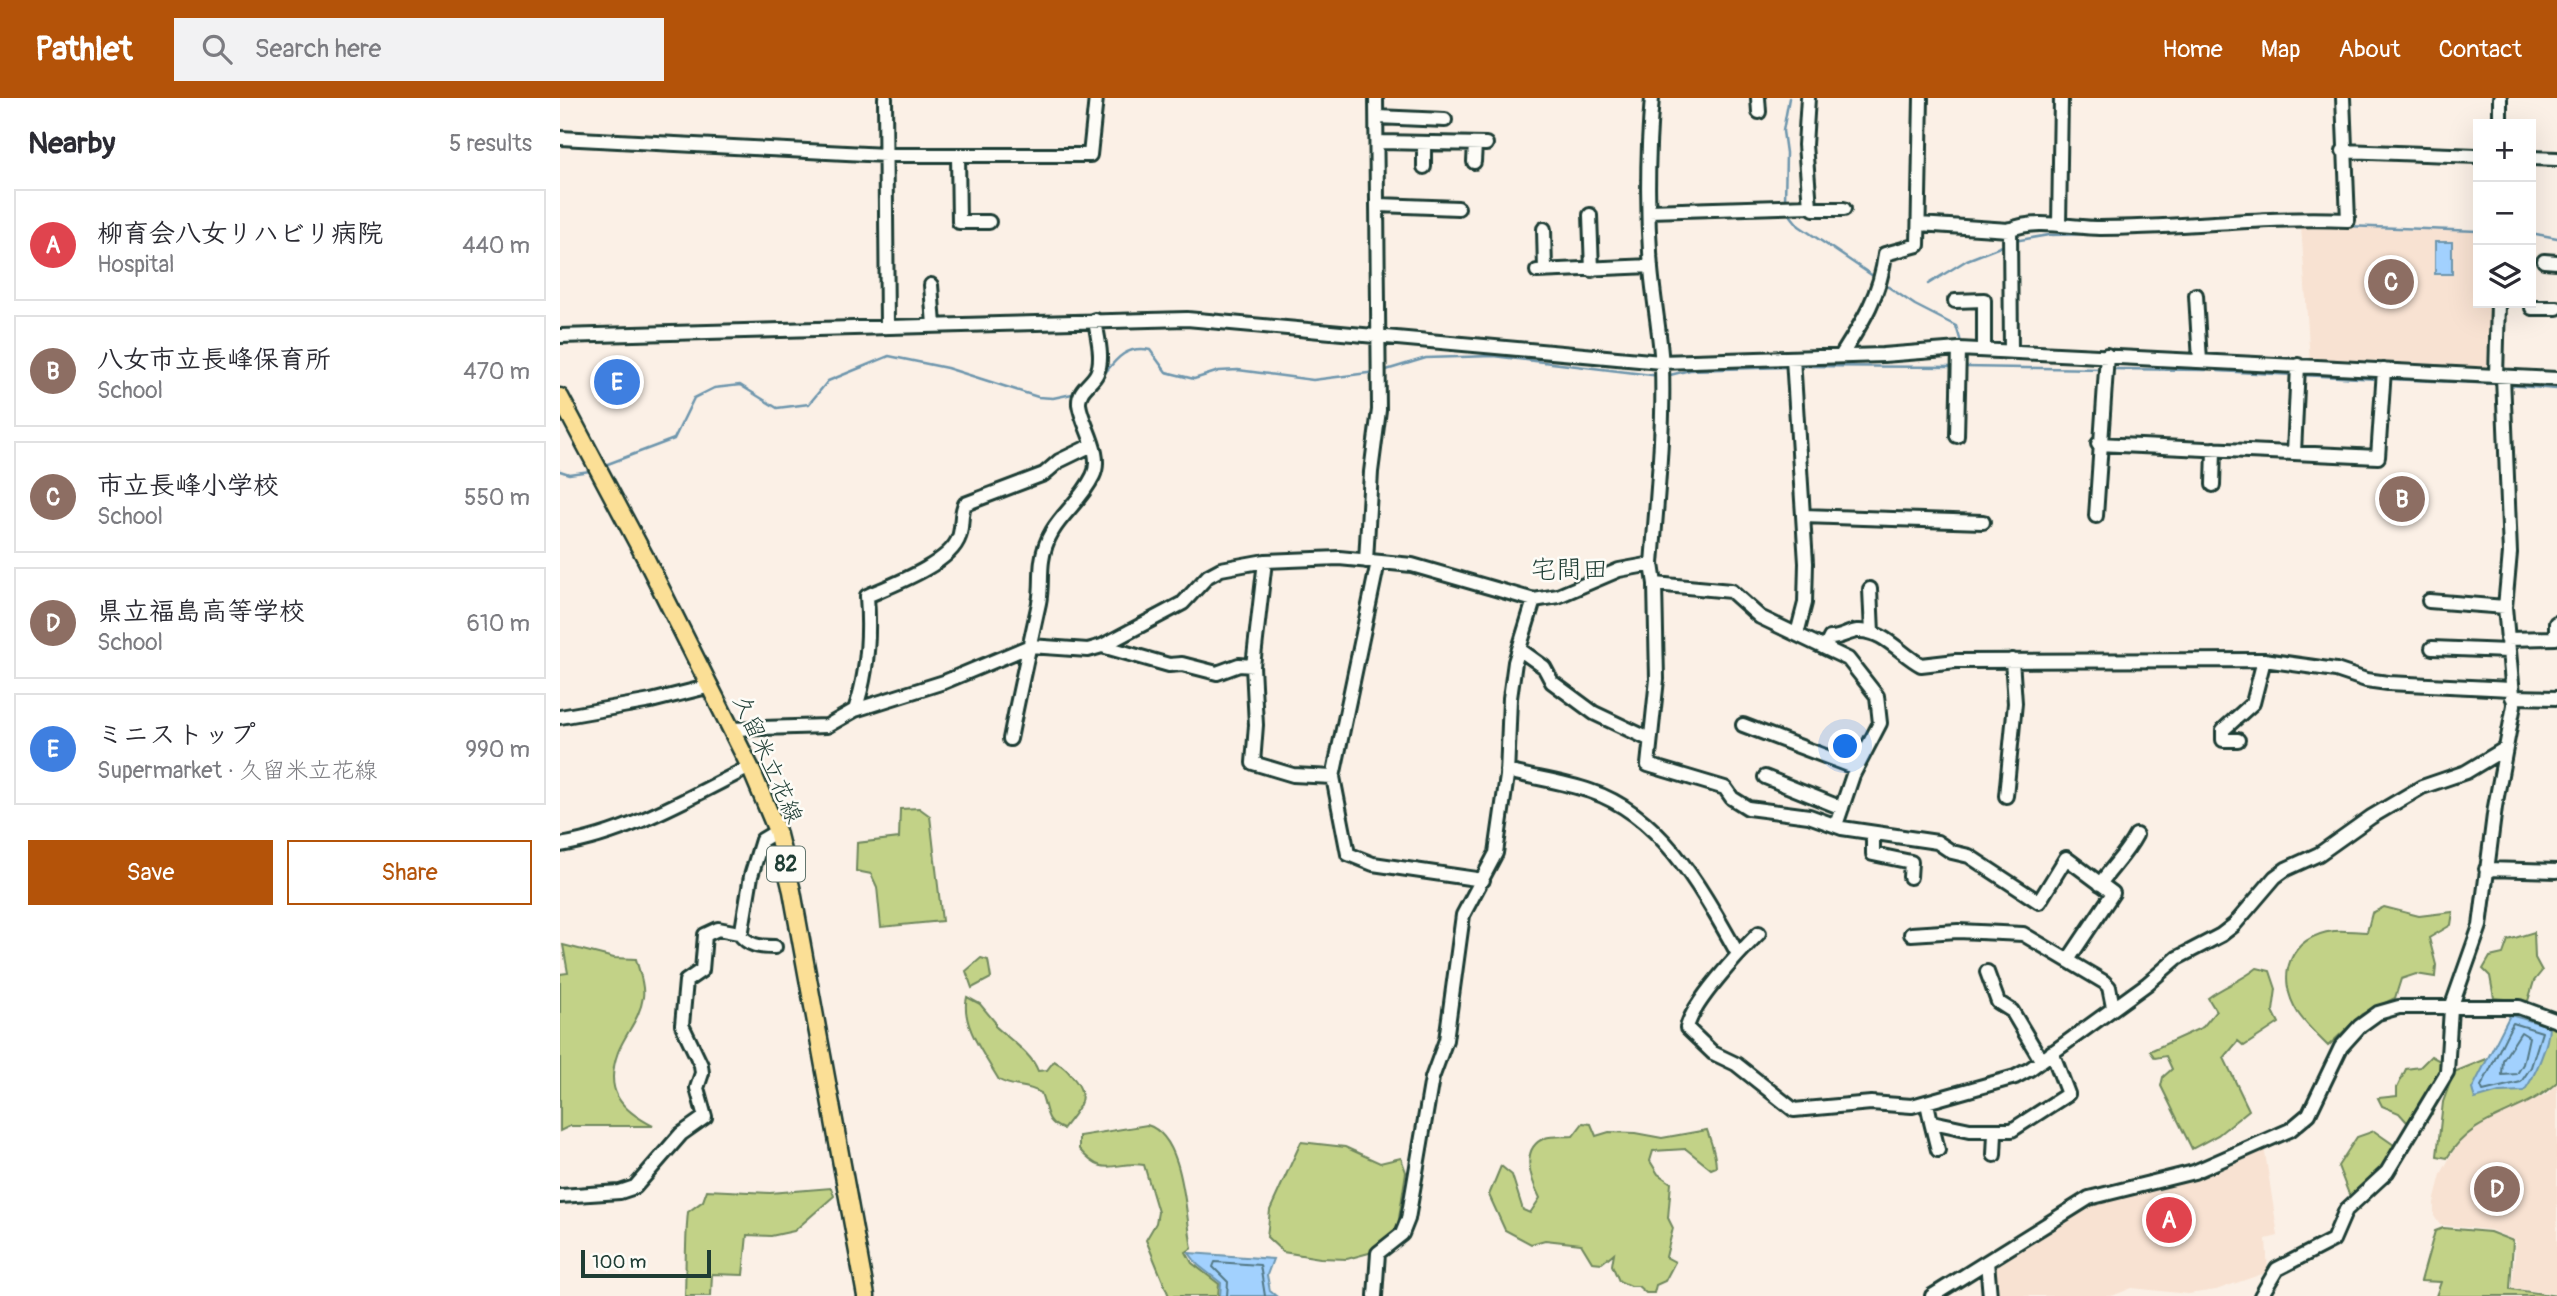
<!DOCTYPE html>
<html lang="en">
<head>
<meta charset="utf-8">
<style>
	body { margin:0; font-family:Pangolin,"Klee One",sans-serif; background:#f2f2f3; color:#2b2b33 }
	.controls { position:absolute; right:21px; top:21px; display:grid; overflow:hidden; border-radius:0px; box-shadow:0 7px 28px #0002 }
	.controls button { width:63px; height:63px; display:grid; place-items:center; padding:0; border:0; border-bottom:2px solid #e1e1e2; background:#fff; color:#2b2b33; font:35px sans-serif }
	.scale { position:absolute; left:21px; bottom:18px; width:130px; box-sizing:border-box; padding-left:7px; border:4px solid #1f3d34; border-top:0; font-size:19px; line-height:24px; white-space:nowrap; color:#1f3d34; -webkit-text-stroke:5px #fdfcf7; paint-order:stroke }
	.you { position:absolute; left:1286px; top:649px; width:24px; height:24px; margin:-18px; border:5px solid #fff; border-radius:50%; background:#1a73e8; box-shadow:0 0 0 10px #1a73e833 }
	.badge { display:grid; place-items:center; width:46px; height:46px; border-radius:50%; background:#b45309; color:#fff; font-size:23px; font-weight:700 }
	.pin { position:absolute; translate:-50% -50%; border:4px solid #fff; box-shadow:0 2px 7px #0006 }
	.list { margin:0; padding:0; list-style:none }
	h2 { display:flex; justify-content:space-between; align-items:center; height:91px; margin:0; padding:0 28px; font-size:30px }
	h2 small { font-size:23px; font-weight:400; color:#7c7c81 }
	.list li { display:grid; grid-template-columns:46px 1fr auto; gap:21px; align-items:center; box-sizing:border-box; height:112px; margin:0 14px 14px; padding:0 14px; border:2px solid #e1e1e2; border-radius:0px }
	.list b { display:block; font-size:26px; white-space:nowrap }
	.list p { margin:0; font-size:23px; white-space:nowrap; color:#7c7c81 }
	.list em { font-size:23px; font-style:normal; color:#7c7c81 }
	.actions { display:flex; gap:14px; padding:21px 28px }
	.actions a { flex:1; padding:16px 0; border:2px solid #b45309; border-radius:0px; text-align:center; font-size:24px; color:#b45309 }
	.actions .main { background:#b45309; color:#fff }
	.icon { flex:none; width:38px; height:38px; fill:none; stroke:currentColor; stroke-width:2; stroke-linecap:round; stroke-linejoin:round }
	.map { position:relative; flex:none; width:1997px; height:1198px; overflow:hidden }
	header { display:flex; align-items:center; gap:42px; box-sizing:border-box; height:98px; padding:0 35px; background:#b45309; color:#fff }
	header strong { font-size:33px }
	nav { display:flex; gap:38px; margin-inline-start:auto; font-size:24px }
	.search { width:490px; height:63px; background:#f2f2f3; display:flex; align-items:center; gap:18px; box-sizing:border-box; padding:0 24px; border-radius:0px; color:#7c7c81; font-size:26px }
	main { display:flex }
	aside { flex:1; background:#fff }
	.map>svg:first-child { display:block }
	.built { fill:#f8e2d2 }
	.green { fill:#c2d287; stroke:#70885e; stroke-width:2 }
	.water { fill:#a2d1fe; stroke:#6e96ad; stroke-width:2 }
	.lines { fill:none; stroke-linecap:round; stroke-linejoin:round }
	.shore { stroke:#537885; stroke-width:2 }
	.stream { stroke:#6e96ad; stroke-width:2.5 }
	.minor-casing { stroke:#1f3d34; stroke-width:18 }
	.major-casing { stroke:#1f3d34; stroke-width:21 }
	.minor { stroke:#fdfcf7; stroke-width:12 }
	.major { stroke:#fbdf96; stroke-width:16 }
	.labels { text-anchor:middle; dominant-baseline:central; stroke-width:5; stroke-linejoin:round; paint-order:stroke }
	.shield { fill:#fdfcf7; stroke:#62766e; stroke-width:2 }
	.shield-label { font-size:21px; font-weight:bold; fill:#1f3d34 }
	.street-label { font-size:23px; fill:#1f3d34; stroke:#fdfcf7 }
	.quarter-label { font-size:26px; fill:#1f3d34; stroke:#fdfcf7 }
</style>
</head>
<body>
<header>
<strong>Pathlet</strong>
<div class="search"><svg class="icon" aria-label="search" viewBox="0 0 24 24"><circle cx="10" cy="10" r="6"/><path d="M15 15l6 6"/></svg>Search here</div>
<nav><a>Home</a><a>Map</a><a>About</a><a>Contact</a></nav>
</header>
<main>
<aside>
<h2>Nearby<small>5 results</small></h2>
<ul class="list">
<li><span class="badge" style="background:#e0444e">A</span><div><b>柳育会八女リハビリ病院</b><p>Hospital</p></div><em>440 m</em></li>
<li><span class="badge" style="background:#8d6e63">B</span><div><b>八女市立長峰保育所</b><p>School</p></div><em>470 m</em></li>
<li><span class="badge" style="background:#8d6e63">C</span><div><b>市立長峰小学校</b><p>School</p></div><em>550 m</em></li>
<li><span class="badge" style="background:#8d6e63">D</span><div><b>県立福島高等学校</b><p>School</p></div><em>610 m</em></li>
<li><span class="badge" style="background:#3f7fe0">E</span><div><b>ミニストップ</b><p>Supermarket · 久留米立花線</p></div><em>990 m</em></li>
</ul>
<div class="actions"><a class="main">Save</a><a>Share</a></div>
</aside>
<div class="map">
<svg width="1997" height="1198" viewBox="0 0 1997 1198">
	<rect width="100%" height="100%" fill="#fbf0e6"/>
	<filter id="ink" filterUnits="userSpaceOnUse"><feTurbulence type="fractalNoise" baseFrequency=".0143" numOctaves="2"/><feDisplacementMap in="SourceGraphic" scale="14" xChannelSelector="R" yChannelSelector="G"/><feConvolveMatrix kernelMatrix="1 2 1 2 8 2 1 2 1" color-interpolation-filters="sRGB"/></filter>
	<g filter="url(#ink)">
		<path class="built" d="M1741,127L1918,134V205H1932L1928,273L1750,263Z
			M1997,985V1196L1952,1190L1956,1143L1931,1132L1880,1127L1874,1118V1105L1881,1076L1898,1044L1928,1022L1987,996Z
			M1704,1048L1718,1138L1706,1141L1708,1174L1656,1192L1628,1196L1572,1190L1552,1198H1433V1166L1524,1107Z"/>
		<path class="green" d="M359,710L370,718L382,823L321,829L317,789L311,776L296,773L297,745L339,740L340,711Z
			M1824,809L1859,818L1893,814L1891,827L1869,840L1876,867L1875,879L1856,876L1841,881L1835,900L1802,916L1768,948C1758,938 1746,927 1738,915C1715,879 1729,838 1774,833C1785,832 1796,834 1807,834L1812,815Z
			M1974,834L1975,860L1982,873L1974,883L1968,903L1934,900L1930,878L1923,871L1930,859L1943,856L1948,842Z
			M3,847L54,860L76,861C79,873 85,887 83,899C80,921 66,934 58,954C44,993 60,1011 93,1028H10L0,1033V876L8,875Z
			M421,860L428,862L431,880L412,890L406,873Z
			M1697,870L1710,873L1716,891L1713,913L1719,925L1684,948L1678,943L1664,960L1689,1012L1658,1037L1632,1051L1601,988L1603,979L1612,971L1606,958L1595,960L1590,953L1643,929L1656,913L1648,900C1664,888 1681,883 1697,870Z
			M407,899L420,906L435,924V928C449,941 472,956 478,973L487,972L494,963C504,968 508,973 515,982C531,1002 515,1014 503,1031C484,1024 488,1012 481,995C466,986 453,990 439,982C426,959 400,927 407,899Z
			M1983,926L1997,927V984C1962,1018 1915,1014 1887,1060L1877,1058L1883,1004L1894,974L1929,960Z
			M1871,958L1882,964L1880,991L1872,1016L1847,1024L1839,1015L1822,1008L1818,1000L1837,998V990L1846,971L1860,969Z
			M1023,1025L1031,1026L1036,1038L1049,1034L1075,1035L1102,1040L1147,1032C1151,1044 1156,1057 1156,1069L1151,1071L1126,1051L1093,1053L1090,1063L1098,1076L1111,1085L1108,1120L1113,1130L1106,1159L1115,1164L1105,1183L1096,1187L1094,1195H1086L1078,1188H1070L1059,1183L1052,1167L1054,1155L1042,1165L1032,1164L1021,1146L985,1142L971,1146L945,1132L929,1097L941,1068L952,1077L963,1112L970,1115L980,1100C971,1082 959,1050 985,1040C993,1037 1005,1039 1013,1038Z
			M587,1027C625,1038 625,1116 632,1150L626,1154L632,1165L659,1186L658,1198H609L586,1142L596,1125L598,1114L584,1067C554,1062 545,1082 519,1051V1038Z
			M1814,1033L1834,1047C1831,1071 1808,1088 1792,1104L1778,1068L1797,1039Z
			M741,1044L785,1049L820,1065L841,1060L846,1074L838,1127L834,1138L809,1155L787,1161L760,1160L723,1154L707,1139L710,1112Z
			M271,1090L274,1098L234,1133L211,1138L187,1137L183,1177L152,1176L151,1198H125C126,1169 125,1143 128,1114L143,1103L147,1092L210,1095Z
			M1883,1130L1930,1134L1953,1143L1950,1191L1997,1198H1876L1881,1184L1861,1183L1875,1133Z"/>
		<path class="water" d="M1875,144H1892V176H1875Z
			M1950,917L1989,928C1989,946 1975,978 1964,993L1939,994L1915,1001L1912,991Z
			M629,1155L713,1161L707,1177L710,1193L716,1198H660L661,1185L638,1167Z"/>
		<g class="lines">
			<path class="shore" d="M1953,925L1982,934L1971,969L1961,984L1923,993L1921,988C1933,968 1941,946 1953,925Z
				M1961,934L1969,939L1963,966L1957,976L1942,977L1943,962Z
				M667,1198L668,1184L653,1169L655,1164L700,1167L705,1198"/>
			<path class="stream" d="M1225,104L1226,55L1223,33L1229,0
				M1227,113L1239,128L1316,180
				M1786,128L1918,133
				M1971,135L1997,140
				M1454,143L1489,137L1538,136
				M1324,186L1355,207L1396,228L1401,244L1416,245
				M1368,186L1407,162L1445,147
				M1239,268L1393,269
				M1403,269L1543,271
				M1550,271L1646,272
				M823,273L866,260L933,258L1100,278
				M1658,273L1735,277
				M1741,277L1819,281
				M1106,278L1130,272L1228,269
				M540,281C555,263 564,247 590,252L606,274L634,281L659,273L678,272L753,282L816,274
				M1829,281L1938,286
				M1948,287L1997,291
				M45,367L114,341L134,300L154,290L180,287L217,310L249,306L268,283L329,258L387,270L478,299L493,300L517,295
				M0,373L9,376L30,373"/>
			<defs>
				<path id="minor" d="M325,0L327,228
					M1092,0C1087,57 1087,115 1091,171C1094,204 1100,235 1102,268C1104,334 1097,400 1092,466L1095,486L1097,581L1088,667L1165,690L1172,700L1188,710L1249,718L1282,730L1377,744L1392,754L1409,758L1479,804L1506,760L1553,795L1508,862
					M1198,0L1199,14
					M1248,0L1245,47L1250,108L1254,111H1284
					M817,19L885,22
					M1940,26V0
					M0,40L325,57H530L536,0
					M819,44L926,46
					M1783,53L1918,58
					M398,57L399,124H429
					M1971,60L1997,61
					M914,64L915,46
					M864,69V45
					M819,107L898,110
					M1089,113L1250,108
					M1030,117L1032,172
					M1359,126L1449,132C1476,120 1512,130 1540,130C1623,130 1705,118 1788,122L1783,0
					M1499,127L1501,0
					M984,131L985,172
					M1450,131L1451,253
					M1984,163L1997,164
					M977,173L1091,168
					M371,187L374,227
					M1636,197L1640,263
					M1395,203L1424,202V252
					M1972,210H1997
					M0,238L627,221L1101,264L1323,257L1399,251L1997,281
					M1281,258C1302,225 1321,195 1325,156L1358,147L1361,0
					M1233,260L1246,465L1245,505L1237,536
					M1936,278L1938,205
					M1397,338L1399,251
					M1538,346L1818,359L1824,272
					M1734,355L1738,267
					M1653,387L1654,351
					M1243,418L1423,424
					M1536,418L1547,257
					M705,463L693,568L696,627L693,665L733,677L773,679
					M806,463L811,374L819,312L816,0
					M818,464L773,679L788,756L813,766L923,782
					M1095,486L1171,493L1200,519L1288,561L1299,575L1317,598L1320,625L1293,677L1276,727
					M1310,491L1312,535
					M1869,503L1945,509
					M1947,541L1996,540V525
					M542,548L609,567L622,566L657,575L679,567L693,568
					M1265,550L1270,540C1281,540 1288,534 1297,533C1323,531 1340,556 1361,567L1396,563L1704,562L1776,572L1806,582L1828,585L1951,591
					M1872,550L1948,553
					M959,551L984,569L992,584L1034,615L1089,641
					M1952,599L1997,600
					M295,612C308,575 310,538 307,498C332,487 390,466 399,439C403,428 400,416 405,406L484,376L499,363L532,347
					M0,619L91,603L151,588
					M1183,627L1291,668
					M171,631L267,628L295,612L384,584L470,548L528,552L542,548L623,505L648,478L661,471L705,463L779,460L852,467L974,502L998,498L1059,472L1092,466
					M450,641C459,596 469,550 479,505C482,491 480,477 482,463C487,423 517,411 533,378C544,356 522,328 519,306C518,291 532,286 537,275C544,260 537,238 535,222
					M1678,642H1663V632L1693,605L1704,562
					M947,673C974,680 1004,684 1030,693C1103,717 1143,794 1178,856
					M1205,679L1282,710
					M1446,698L1455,605L1452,562
					M1313,735V756L1351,764L1350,779
					M0,747C68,736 130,699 190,669
					M1926,771L1997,773
					M1540,786C1552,769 1566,756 1576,737
					M179,835C188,848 200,849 215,849
					M1199,835C1180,854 1132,905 1127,930L1153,955L1176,966L1234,1012L1311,1005L1352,1008L1455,979L1470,971L1587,886L1617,860L1661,837L1674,827L1715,779L1726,771L1759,756L1811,719L1862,689L1906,674L1946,650
					M1351,836L1398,833L1463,836L1544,884L1549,889L1553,909
					M1427,874L1438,904L1452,913L1481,962
					M1367,1005L1371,1024L1377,1025L1410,1032H1452L1508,996L1492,954
					M1371,1024L1378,1052
					M1434,1057L1435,1035
					M0,1098L60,1094L75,1089L121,1036L145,1019L137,990L142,975L141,967L122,927L126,883L142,872L145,837L158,831L179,835L182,832L191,778L202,742L217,733
					M1427,1164L1430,1198
					M815,1198L818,1155L842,1136L848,1121L872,980L886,942L903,817L936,755L947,678L950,600L955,564L974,502
					M1372,1198L1529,1100L1634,1074L1730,1032L1749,1016L1781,949L1800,928L1818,915L1839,909H1959L1997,923
					M1701,1198L1717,1171L1773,1142L1786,1112L1827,1074L1887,974L1891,910L1920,828L1935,709L1954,607L1945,509L1950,455L1943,278"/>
				<path id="major" d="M0,299L86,461L190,669L217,733L232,793L306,1198"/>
			</defs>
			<use href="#minor" class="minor-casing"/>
			<use href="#major" class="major-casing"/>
			<use href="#minor" class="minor"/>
			<use href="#major" class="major"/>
		</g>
	</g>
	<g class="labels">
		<rect class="shield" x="207" y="748.5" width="38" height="35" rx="5"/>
		<g class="shield-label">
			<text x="226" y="766">82</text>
		</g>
		<g class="street-label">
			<text transform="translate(208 661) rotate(66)">久留米立花線</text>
		</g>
		<g class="quarter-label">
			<text x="1009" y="472">宅間田</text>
		</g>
	</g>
</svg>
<div class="controls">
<button>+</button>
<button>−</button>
<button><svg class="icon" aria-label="layers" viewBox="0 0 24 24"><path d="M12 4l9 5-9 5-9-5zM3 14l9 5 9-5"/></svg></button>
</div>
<div class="scale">100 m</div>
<div class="you"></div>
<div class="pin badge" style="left:1609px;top:1122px;background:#e0444e">A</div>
<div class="pin badge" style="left:1842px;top:401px;background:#8d6e63">B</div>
<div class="pin badge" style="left:1831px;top:184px;background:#8d6e63">C</div>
<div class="pin badge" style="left:1937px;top:1091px;background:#8d6e63">D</div>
<div class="pin badge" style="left:57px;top:284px;background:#3f7fe0">E</div>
</div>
</main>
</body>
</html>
